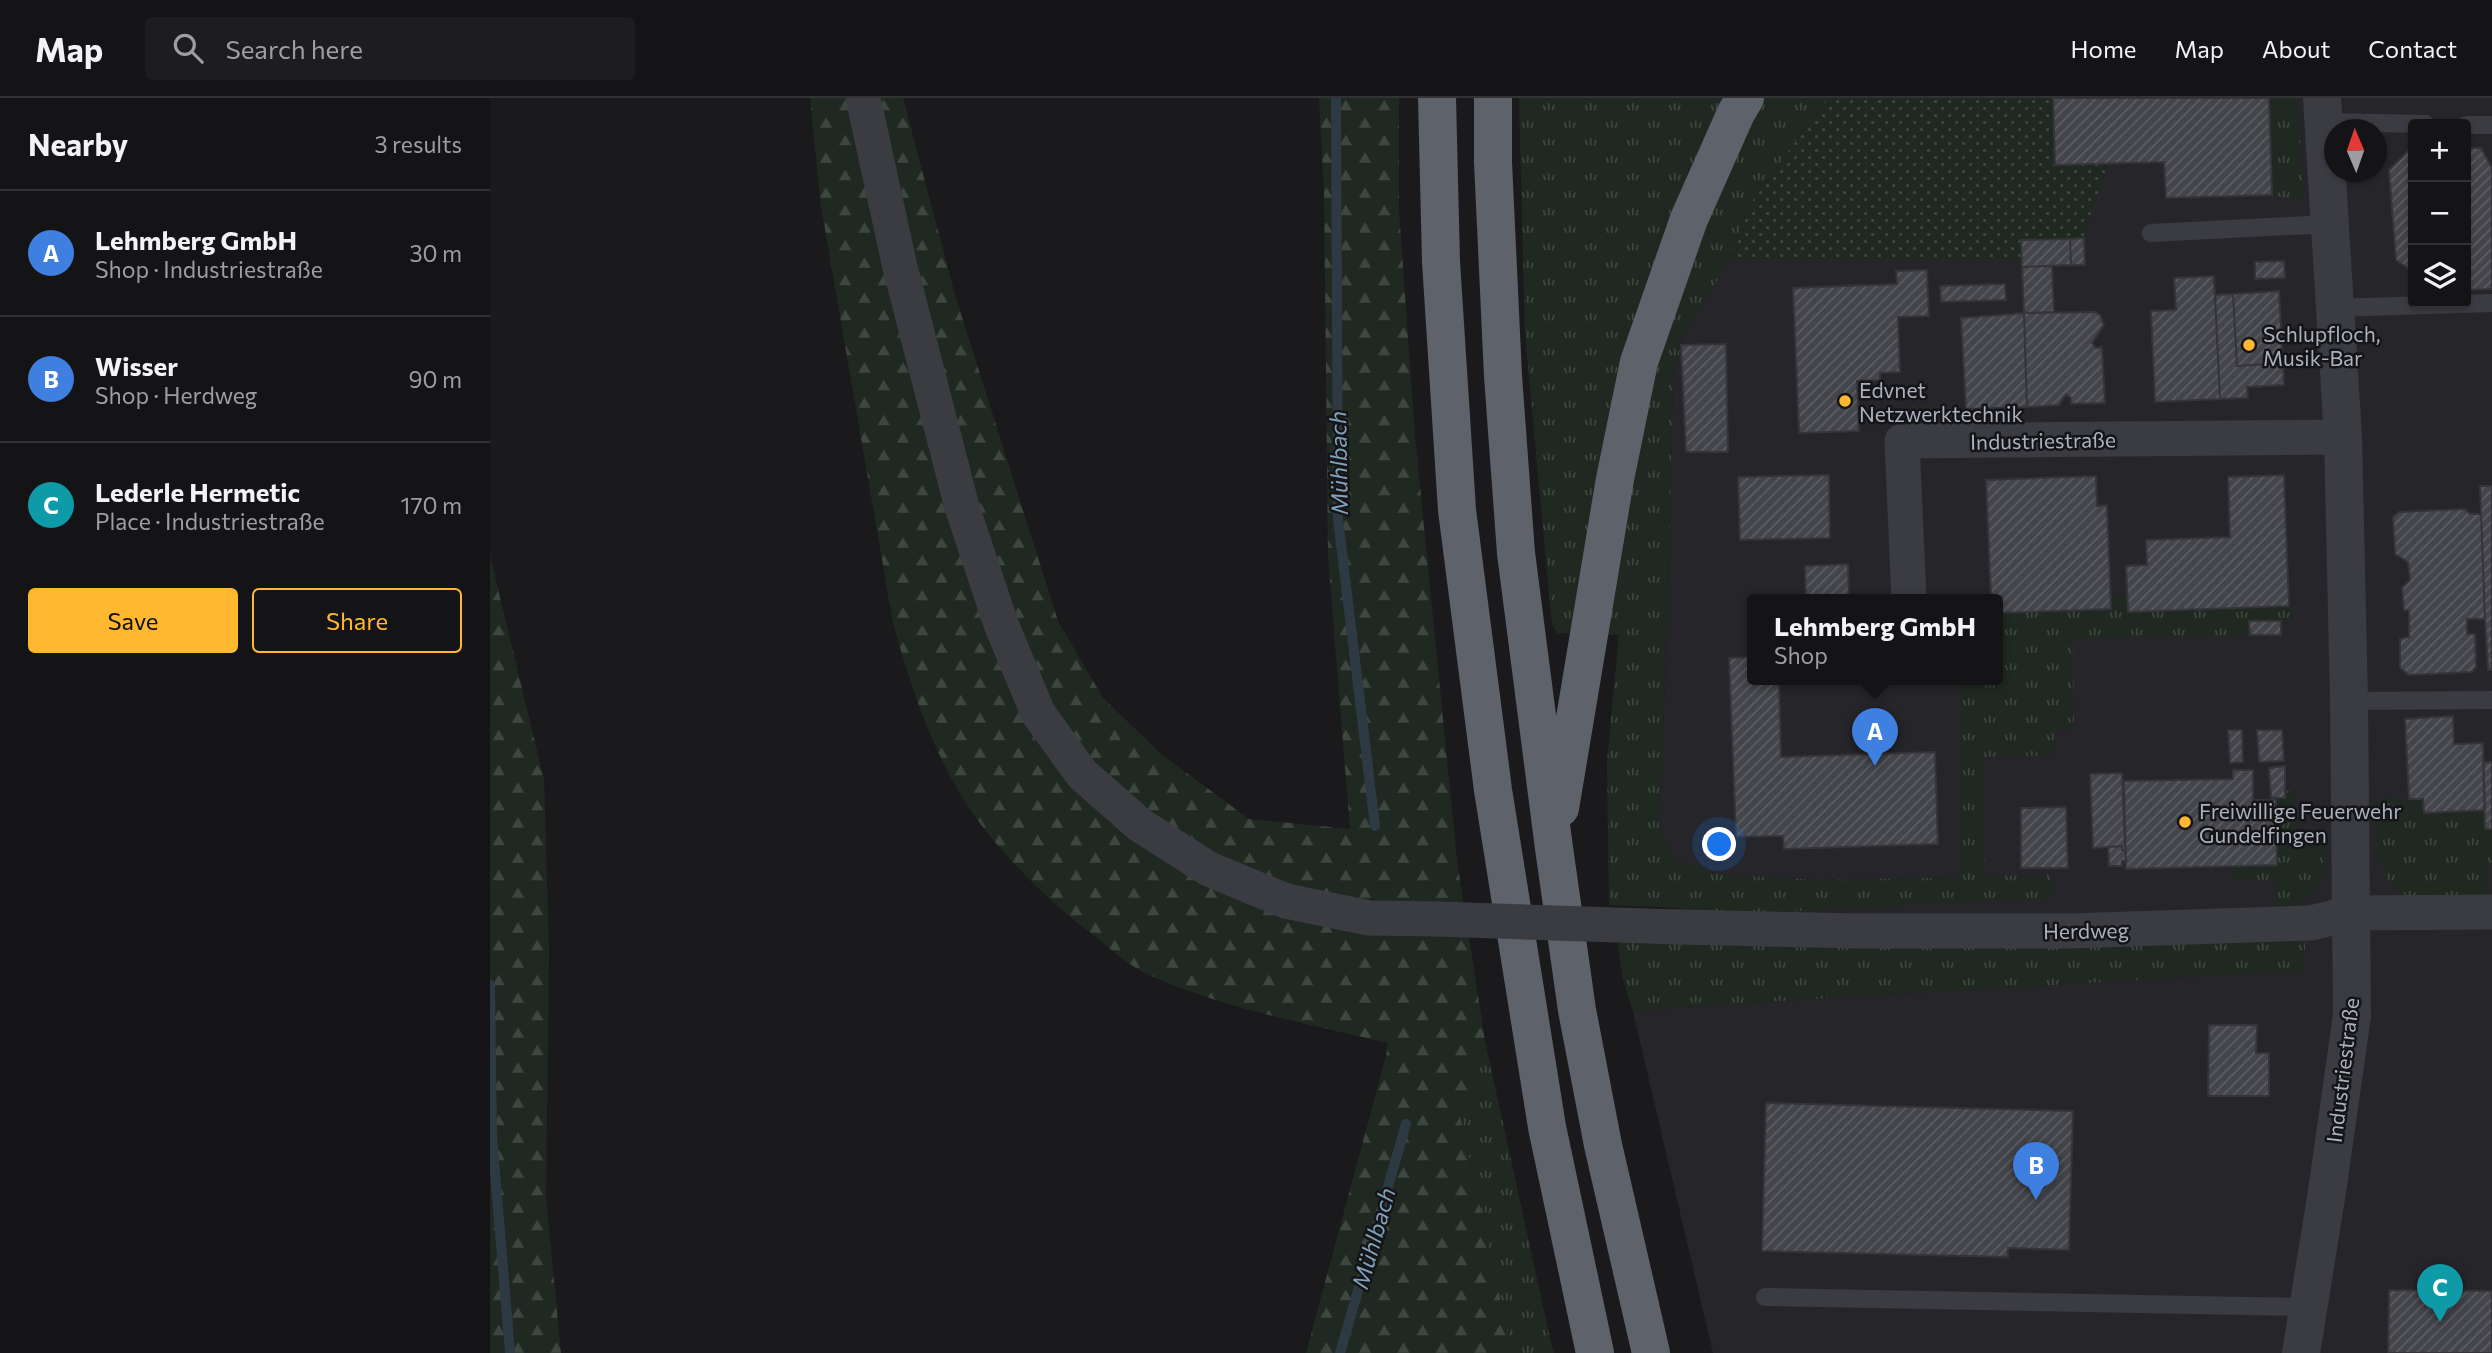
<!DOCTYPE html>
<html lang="en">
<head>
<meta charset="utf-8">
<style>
	body { margin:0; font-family:Commissioner,sans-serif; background:#1d1d1f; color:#f1f3f6 }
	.controls { position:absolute; right:21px; top:21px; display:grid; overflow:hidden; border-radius:7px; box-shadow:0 2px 5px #0004 }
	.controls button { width:63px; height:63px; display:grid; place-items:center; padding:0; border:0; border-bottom:2px solid #333335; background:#141416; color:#f1f3f6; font:35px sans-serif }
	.compass { position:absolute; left:1834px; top:21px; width:63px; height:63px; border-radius:50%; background:#141416; box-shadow:0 2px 5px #0004; rotate:358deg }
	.you { position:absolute; left:1230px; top:747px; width:24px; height:24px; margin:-18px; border:5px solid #fff; border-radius:50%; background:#1a73e8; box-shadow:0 0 0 10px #1a73e833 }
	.badge { display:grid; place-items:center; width:46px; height:46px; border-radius:50%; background:#ffb830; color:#fff; font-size:23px; font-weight:700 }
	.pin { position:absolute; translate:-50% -58px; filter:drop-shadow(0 2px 4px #0008) }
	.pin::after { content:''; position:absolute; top:37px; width:24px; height:21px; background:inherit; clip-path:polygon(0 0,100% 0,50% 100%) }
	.popup { position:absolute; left:1257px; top:496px; width:256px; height:91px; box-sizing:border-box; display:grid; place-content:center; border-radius:7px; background:#141416; filter:drop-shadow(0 2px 5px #0005); font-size:23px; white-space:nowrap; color:#9d9ea1 }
	.popup b { font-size:26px; color:#f1f3f6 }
	.popup::after { content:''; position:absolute; left:50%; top:100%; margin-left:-14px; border:14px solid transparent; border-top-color:#141416 }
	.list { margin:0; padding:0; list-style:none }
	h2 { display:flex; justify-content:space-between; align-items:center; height:91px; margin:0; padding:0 28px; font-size:30px }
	h2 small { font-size:23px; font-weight:400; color:#9d9ea1 }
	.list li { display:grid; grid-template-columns:46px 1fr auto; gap:21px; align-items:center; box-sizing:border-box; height:126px; padding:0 28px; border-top:2px solid #333335 }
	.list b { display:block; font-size:26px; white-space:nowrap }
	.list p { margin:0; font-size:23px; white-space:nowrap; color:#9d9ea1 }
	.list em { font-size:23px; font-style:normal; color:#9d9ea1 }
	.actions { display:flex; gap:14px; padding:21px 28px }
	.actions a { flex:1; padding:16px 0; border:2px solid #ffb830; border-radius:7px; text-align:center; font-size:24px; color:#ffb830 }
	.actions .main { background:#ffb830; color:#111 }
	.icon { flex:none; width:38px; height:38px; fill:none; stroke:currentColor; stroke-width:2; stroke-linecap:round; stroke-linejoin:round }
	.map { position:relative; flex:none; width:2002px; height:1255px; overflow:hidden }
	header { display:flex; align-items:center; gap:42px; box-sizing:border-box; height:98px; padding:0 35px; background:#141416; border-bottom:2px solid #333335 }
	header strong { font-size:33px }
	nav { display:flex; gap:38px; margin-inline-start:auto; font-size:24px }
	.search { width:490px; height:63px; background:#1d1d1f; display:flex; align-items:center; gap:18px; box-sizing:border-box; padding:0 24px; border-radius:7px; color:#9d9ea1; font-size:26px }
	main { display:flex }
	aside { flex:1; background:#141416 }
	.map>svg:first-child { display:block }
	.built { fill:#26262a; fill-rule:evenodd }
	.grass { fill:url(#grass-tufts) }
	.forest { fill:url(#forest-firs) }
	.park { fill:url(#park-dots) }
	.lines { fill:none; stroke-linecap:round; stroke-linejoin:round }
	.stream { stroke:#2e3a43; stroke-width:10 }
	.building { fill:url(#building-hatch); stroke:#343439; stroke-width:2 }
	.service { stroke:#3b3c42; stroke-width:18 }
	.minor { stroke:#3b3c42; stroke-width:35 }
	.tertiary { stroke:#3b3c42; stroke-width:38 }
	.trunk { stroke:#5e626b; stroke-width:38 }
	.minor-bridge { stroke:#3b3c42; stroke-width:35 }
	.poi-dot { fill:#ffb830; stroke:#151518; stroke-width:2.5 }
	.labels { text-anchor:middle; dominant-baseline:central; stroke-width:5; stroke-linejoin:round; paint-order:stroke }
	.poi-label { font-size:21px; fill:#acb1be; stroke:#151518; text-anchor:start }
	.street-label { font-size:21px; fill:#acb1be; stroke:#151518 }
	.water-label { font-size:23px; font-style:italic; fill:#80a0bb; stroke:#151518 }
</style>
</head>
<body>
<header>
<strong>Map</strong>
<div class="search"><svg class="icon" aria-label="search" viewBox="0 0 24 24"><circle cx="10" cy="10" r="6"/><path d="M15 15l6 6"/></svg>Search here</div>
<nav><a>Home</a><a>Map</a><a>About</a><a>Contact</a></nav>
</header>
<main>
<aside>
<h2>Nearby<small>3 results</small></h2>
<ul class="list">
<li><span class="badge" style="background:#3f7fe0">A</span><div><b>Lehmberg GmbH</b><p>Shop · Industriestraße</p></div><em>30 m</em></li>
<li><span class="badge" style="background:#3f7fe0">B</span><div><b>Wisser</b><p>Shop · Herdweg</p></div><em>90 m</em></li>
<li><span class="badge" style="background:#0f9aa8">C</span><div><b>Lederle Hermetic</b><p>Place · Industriestraße</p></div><em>170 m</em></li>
</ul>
<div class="actions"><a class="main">Save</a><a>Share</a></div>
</aside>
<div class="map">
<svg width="2002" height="1255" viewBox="0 0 2002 1255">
	<defs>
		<pattern id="grass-tufts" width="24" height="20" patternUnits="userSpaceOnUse" patternTransform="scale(1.75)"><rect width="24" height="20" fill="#1f2921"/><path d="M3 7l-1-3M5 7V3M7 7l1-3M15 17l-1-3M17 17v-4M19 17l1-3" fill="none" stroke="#3d463f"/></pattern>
		<pattern id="forest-firs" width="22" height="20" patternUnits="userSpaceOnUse" patternTransform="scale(1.75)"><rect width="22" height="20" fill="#1f2921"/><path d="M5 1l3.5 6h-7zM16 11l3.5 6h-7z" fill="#3d463f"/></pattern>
		<pattern id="park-dots" width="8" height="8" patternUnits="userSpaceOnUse" patternTransform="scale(1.75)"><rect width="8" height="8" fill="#1f2921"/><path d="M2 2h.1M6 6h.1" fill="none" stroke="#3d463f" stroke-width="1.8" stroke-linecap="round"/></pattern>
		<pattern id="building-hatch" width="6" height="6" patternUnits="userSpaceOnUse" patternTransform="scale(1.75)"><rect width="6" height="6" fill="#44454a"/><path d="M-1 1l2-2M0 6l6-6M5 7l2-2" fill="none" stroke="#5c5d62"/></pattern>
	</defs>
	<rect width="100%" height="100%" fill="#1a1a1d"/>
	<path class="built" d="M1337,0H2002V1255H1223L1143,914L1190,909L1815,872L1188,845L1189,810L1205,818L1562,799V777L1329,782L1226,776L1183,761L1169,727L1177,537L1183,281L1193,239ZM1923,26H1976V205H1923ZM1844,32H1886V74H1844ZM1262,502H1508V582H1262Z"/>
	<path class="grass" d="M1029,0H1337L1258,109L1240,161L1193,239L1183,281L1177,537L1169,727L1183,761L1227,776L1329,782L1470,779L1472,741V582H1508V515L1620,511V501L1637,497L1638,514L1799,508L1805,522L1760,523V537L1583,540L1584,632L1565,633V657L1492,659L1495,778L1562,777V800L1205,818L1189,810L1119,807L1117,663L1129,537L1067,535L1062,527L1035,236Z
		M1779,0H1808L1813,104L1782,97Z
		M1795,692L1804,694V734L1833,733C1836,776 1839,805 1786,810L1785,783L1744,782V768L1787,767L1786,702Z
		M1885,700L1933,701L1934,715L1995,712L2002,731V767L1996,768L1997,798C1978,798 1945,803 1927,800C1881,792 1887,735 1885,700Z
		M1815,835V872L1190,909L1143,914L1133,881L1127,842Z
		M995,943L1061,1245L1064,1255H1022L970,1018Z"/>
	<path class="forest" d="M320,0H413L465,197L568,523L613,600L671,656L759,721L860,731L838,458L834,96L829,0H909V113L925,338L967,763L995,943L970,1018L1022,1255H816L896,958L898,945C815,925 730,910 653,874C635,865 618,848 602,836C558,803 503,749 474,702C440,647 420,586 403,525L331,108Z
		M0,458L54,682L59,852L56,1099L71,1255H0Z"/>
	<path class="park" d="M1337,0H1563L1565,67L1619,66L1594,140L1532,142V162L1240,161L1258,109Z"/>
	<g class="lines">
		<path class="stream" d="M846,0L848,421L885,728
			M0,887L2,1038L20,1255
			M850,1255L916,1026"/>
	</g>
	<path class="building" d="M1563,0H1779L1782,97L1676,100L1674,64L1565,67Z
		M1921,50H1923V174L1906,162L1899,72Z
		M1976,50H1991L2002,70V191L1976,192Z
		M1594,140L1595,167H1581L1580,141Z
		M1580,141L1581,167L1532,169L1531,142Z
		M1794,163L1795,180L1765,181V164Z
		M1562,168L1564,214L1534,215L1532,169Z
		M1437,172L1439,218L1408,219L1410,274L1390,275V282L1367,283L1369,333L1309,335L1303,190L1407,186L1406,173Z
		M1724,178L1730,301L1665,304L1661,213L1686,212L1684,180Z
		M1515,186L1516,202L1451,204L1450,188Z
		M1789,193L1793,265L1747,268L1743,196Z
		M1743,196L1747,268L1793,265L1794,287L1757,289L1758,300L1730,301L1725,197Z
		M1605,214L1610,217L1614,227L1602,245L1606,250L1612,249L1615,305L1581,306V300L1576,296L1569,307L1537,309L1534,215Z
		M1534,215L1537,309L1476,311L1471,220Z
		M1236,246L1238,354H1196L1191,247Z
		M1339,377L1340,440L1250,442L1248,379Z
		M1794,377L1799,508L1638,514L1636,468L1657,467L1656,442L1740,439L1738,379Z
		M1606,378L1607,408L1617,407L1621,511L1508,515V502H1501L1496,382Z
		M1990,388H2002V572H1998L1995,521Z
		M1975,411L1980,416H1991L1995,521H1977V536H1985L1986,569L1982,574L1919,577L1910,570V541L1919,539V512H1914L1912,490L1920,482L1918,464L1905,456L1903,419L1909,414Z
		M1358,466L1359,502H1316L1315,468Z
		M1759,523H1791V537H1760Z
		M1262,559V582H1289L1291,659L1445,654L1448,746L1294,751L1293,738L1246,739L1239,560Z
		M1963,618L1964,646L1993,645L1995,712L1934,715L1933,701H1919L1915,621Z
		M1738,632H1752L1753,664L1740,665Z
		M1767,632H1792L1794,663L1769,664Z
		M1993,664H2002V731H1995Z
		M1795,668V700H1781L1779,670Z
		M1743,672H1763V702H1786L1787,767L1636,771L1634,683L1743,681Z
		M1632,675L1635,752H1632V748L1603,750L1600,676Z
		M1576,709L1578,770H1531V710Z
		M1632,748V752H1635L1636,763H1632V768H1619L1618,749Z
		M1719,927H1767L1766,955H1779V998H1718Z
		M1276,1005L1583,1013L1579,1152L1518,1150V1159L1272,1153Z
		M1899,1192L2002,1193V1255H1898Z"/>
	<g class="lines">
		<path class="service" d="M1833,24L1936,26
			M1976,27H2002
			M1661,135L1840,126
			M1845,210L2002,205
			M1859,603L2002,602
			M1275,1199L1818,1209"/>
		<path class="minor" d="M373,0L410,169L472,409L511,526L548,615L592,676L650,727L719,771L796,803L879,820L947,821
			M1419,502L1412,343L1853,339
			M1188,829L1370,833H1579L1821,825L1861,815L2002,814"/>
		<path class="tertiary" d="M1811,1255L1838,1087L1862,917L1859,603L1853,339L1832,0"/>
		<path class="trunk" d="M947,0L951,164L967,412L1003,692L1057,1029L1105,1255
			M1003,0V64L1013,278L1026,455L1064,750L1087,912L1113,1047L1161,1255
			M1070,710L1125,381L1149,264L1199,121L1246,15L1255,0"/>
		<path class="minor-bridge" d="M947,821L1188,829"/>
	</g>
	<g class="poi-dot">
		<circle cx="1759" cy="247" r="7"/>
		<circle cx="1355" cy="303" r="7"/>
		<circle cx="1695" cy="724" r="7"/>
	</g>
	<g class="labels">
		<g class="poi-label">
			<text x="1773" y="235">Schlupfloch,<tspan x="1773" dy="24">Musik-Bar</tspan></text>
			<text x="1369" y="291">Edvnet<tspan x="1369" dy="24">Netzwerktechnik</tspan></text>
			<text x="1709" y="712">Freiwillige Feuerwehr<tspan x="1709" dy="24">Gundelfingen</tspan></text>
		</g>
		<g class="street-label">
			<text transform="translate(1553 342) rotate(-1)">Industriestraße</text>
			<text transform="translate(1596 832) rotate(-1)">Herdweg</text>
			<text transform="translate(1852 972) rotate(-83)">Industriestraße</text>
		</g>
		<g class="water-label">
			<text transform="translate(848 365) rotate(-91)">Mühlbach</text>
			<text transform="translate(883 1140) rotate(-74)">Mühlbach</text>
		</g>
	</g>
</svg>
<div class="controls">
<button>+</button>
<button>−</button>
<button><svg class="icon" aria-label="layers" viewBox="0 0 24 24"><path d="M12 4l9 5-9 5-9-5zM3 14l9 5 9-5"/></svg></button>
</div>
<svg class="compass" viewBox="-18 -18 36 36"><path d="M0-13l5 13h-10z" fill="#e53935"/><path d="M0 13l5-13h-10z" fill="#9d9ea1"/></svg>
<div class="you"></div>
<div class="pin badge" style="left:1385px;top:668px;background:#3f7fe0">A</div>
<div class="popup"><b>Lehmberg GmbH</b>Shop</div>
<div class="pin badge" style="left:1546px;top:1102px;background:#3f7fe0">B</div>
<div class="pin badge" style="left:1950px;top:1224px;background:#0f9aa8">C</div>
</div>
</main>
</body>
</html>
